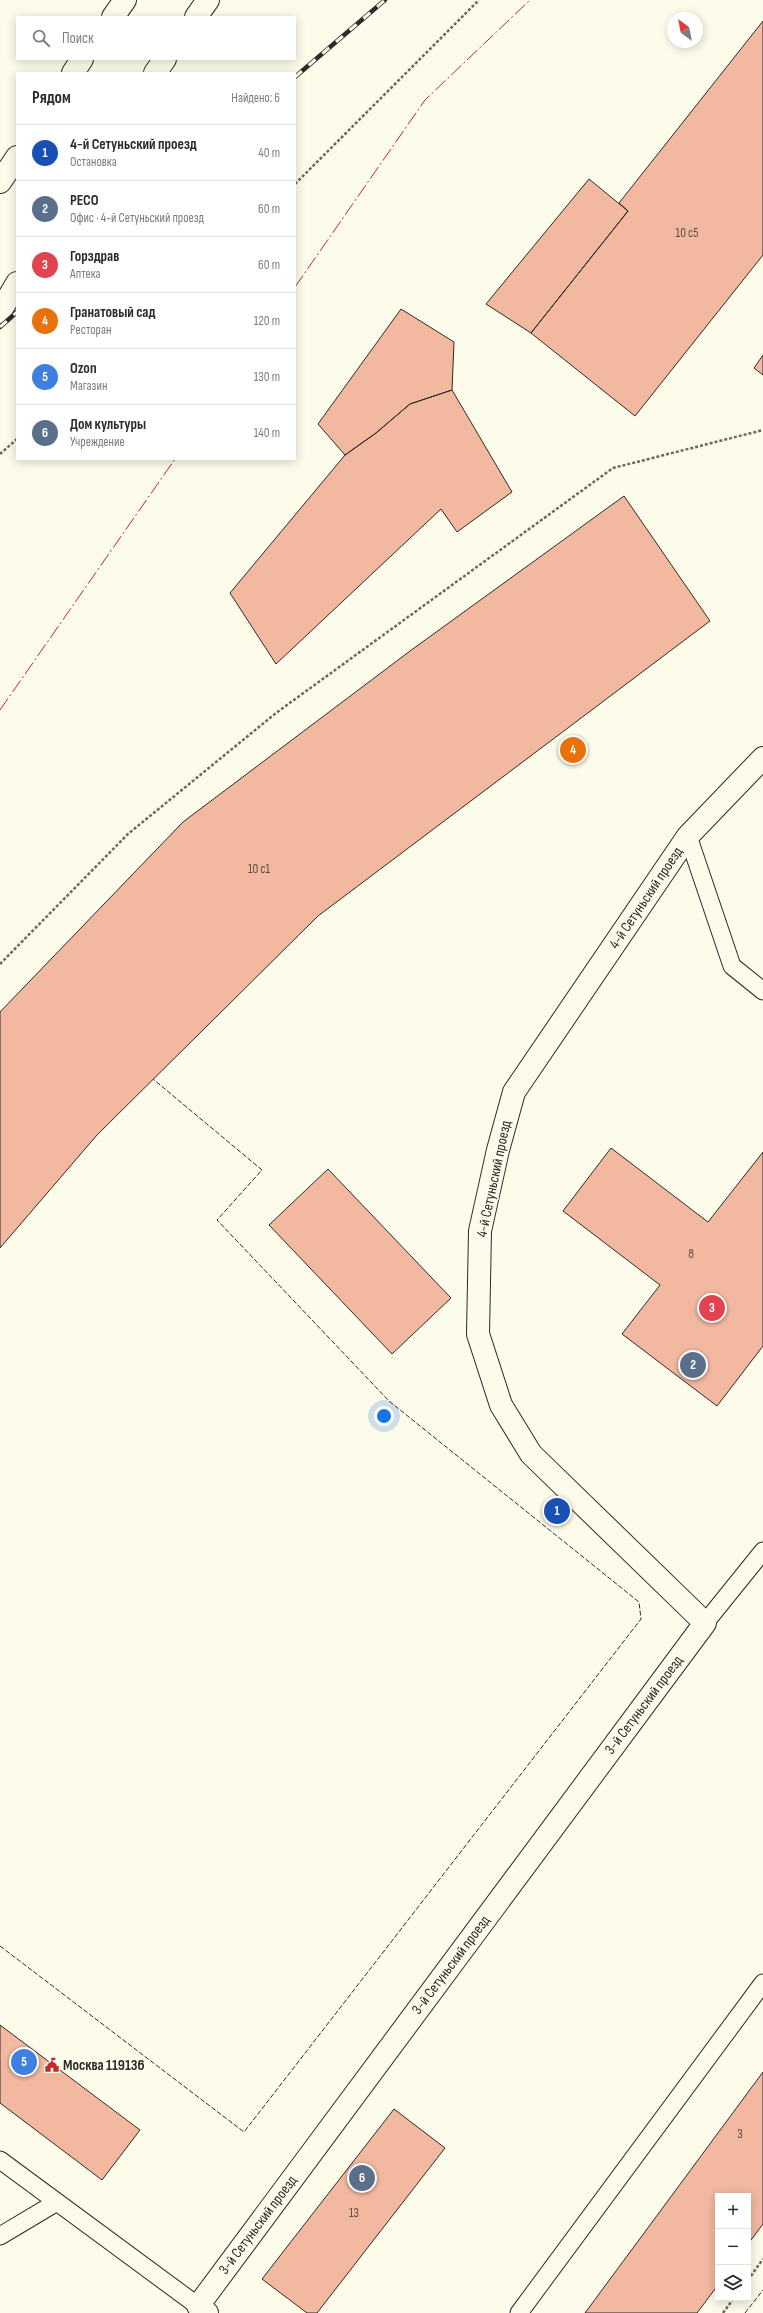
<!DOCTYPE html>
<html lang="ru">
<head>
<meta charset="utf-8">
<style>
	body { margin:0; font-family:"Sofia Sans Condensed",sans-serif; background:#f7f7f7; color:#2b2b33 }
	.controls { position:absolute; right:12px; bottom:12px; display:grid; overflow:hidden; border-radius:0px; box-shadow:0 2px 10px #0003 }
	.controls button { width:36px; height:36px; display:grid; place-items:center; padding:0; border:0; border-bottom:1px solid #e1e1e2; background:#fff; color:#2b2b33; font:20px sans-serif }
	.compass { position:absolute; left:667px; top:12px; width:36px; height:36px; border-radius:50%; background:#fff; box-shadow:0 2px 10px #0003; rotate:328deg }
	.you { position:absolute; left:384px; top:1416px; width:14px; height:14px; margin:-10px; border:3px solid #fff; border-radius:50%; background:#1a73e8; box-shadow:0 0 0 6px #1a73e833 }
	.badge { display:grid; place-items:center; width:26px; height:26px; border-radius:50%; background:#ea580c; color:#fff; font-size:13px; font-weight:700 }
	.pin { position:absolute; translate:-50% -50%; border:2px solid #fff; box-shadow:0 1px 4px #0006 }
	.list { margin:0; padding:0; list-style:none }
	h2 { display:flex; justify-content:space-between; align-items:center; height:52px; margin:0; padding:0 16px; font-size:17px }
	h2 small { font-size:13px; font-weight:400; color:#7c7c81 }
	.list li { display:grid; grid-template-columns:26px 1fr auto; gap:12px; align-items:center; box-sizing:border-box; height:56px; padding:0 16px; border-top:1px solid #e1e1e2 }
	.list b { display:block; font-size:15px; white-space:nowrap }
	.list p { margin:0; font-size:13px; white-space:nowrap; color:#7c7c81 }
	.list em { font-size:13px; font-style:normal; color:#7c7c81 }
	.icon { flex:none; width:22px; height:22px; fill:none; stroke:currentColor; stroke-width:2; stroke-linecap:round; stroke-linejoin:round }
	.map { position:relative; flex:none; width:763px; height:2313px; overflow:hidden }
	.search { position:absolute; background:#fff; box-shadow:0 2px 10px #0003; left:16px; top:16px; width:280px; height:44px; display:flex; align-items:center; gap:10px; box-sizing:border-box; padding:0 14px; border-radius:0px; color:#7c7c81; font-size:15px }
	.panel { position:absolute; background:#fff; box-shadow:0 2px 10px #0003; left:16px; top:72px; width:280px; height:388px; border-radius:0px }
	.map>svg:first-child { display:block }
	.building { fill:#f2b8a0; stroke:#2b2b2b }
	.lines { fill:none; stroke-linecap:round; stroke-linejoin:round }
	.lane-casing { stroke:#2b2b2b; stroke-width:19 }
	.street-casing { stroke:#2b2b2b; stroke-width:24 }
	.secondary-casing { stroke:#2b2b2b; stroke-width:24 }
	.path { stroke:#6a6964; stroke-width:2.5; stroke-dasharray:3 2; stroke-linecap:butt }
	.lane { stroke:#fdfbea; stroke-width:17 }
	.street { stroke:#fdfbea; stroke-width:22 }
	.secondary { stroke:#fdfbea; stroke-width:22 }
	.rail-casing { stroke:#2b2b2b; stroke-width:4.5 }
	.rail { stroke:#fdfbea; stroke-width:3; stroke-dasharray:9; stroke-linecap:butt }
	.fence { stroke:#2b2b2b; stroke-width:1; stroke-dasharray:5 2; stroke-linecap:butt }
	.power { stroke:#c62828; stroke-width:1; stroke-dasharray:14 3 2 3; stroke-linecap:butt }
	.labels { text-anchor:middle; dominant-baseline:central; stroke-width:3; stroke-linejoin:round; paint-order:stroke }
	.number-label { font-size:13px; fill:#5d4e48 }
	.street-label { font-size:15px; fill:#2b2b2b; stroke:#fdfbea }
	.poi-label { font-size:15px; font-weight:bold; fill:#2b2b2b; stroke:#fdfbea; text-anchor:start }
</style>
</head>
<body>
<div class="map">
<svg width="763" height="2313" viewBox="0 0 763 2313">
	<rect width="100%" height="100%" fill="#fdfbea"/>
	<path class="building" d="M763,21V255L635,416L531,333L628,211L619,203Z
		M589,179L628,211L531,333L486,304Z
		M401,309L454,342L452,390L410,404L376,433L345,455L318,424Z
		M763,355V375L754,368Z
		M452,390L512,492L457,532L441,509L276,664L230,593L345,455L376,433L410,404Z
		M624,496L710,621L318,916L97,1135L0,1248V1012L183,822L410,651Z
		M611,1148L708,1222L763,1152V1346L717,1406L622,1334L660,1285L563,1211Z
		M328,1169L451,1298L392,1354L269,1225Z
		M0,2025L140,2130L102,2180L0,2103Z
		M763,2072V2224L748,2244V2196H718V2285L697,2313H585Z
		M394,2109L445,2148L317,2313H307L262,2279Z"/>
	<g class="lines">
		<defs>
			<path id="lane" d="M688,836L732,966L763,991
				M705,1623L763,1551
				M0,2160L198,2306
				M0,2236L57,2202
				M519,2313L763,1983"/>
			<path id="street" d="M207,2313L198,2306L705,1623L531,1454L501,1405L478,1334L480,1231L498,1150L514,1092L688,836L763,758"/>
			<path id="secondary" d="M113,17L125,0
				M196,17L208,0
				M73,73L82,59
				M155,73L165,59
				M0,182L17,157
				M0,312L17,283"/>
		</defs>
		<use href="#lane" class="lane-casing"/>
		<use href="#street" class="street-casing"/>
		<use href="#secondary" class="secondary-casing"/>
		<path class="path" d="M295,184L479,0
			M0,454L17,439
			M0,964L128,834L276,713L613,468L763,430
			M748,2280L763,2259
			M723,2313L734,2298"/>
		<use href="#lane" class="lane"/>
		<use href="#street" class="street"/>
		<use href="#secondary" class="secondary"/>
		<defs>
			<path id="rail" d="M295,77L385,0
				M0,327L17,312"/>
		</defs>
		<use href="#rail" class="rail-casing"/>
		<use href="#rail" class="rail"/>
		<path class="fence" d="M0,1946L244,2132L641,1619L639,1602L389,1401L217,1220L262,1170L153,1079
			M745,2313L763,2290"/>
		<path class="power" d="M295,287L425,100L530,0
			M0,710L175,459"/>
	</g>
	<defs>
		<symbol id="civic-bare" viewBox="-9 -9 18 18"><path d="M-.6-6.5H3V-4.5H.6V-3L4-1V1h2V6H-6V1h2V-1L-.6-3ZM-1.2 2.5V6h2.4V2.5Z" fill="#c62828" stroke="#fdfbea" stroke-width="2.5" paint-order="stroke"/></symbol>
	</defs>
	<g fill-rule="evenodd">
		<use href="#civic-bare" x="42" y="2055" width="20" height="20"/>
	</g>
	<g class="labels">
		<g class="number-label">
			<text x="687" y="233">10 с5</text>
			<text x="259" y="869">10 с1</text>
			<text x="691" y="1254">8</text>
			<text x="740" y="2134">3</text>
			<text x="354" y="2213">13</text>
		</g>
		<g class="street-label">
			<text transform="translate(646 898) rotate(-56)">4-й Сетуньский проезд</text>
			<text transform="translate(494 1179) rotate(-78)">4-й Сетуньский проезд</text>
			<text transform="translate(644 1705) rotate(-53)">3-й Сетуньский проезд</text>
			<text transform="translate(451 1965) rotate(-53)">3-й Сетуньский проезд</text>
			<text transform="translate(258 2225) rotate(-53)">3-й Сетуньский проезд</text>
		</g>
		<g class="poi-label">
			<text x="63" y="2065">Москва 119136</text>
		</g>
	</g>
</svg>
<div class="controls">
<button>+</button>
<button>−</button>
<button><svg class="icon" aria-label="layers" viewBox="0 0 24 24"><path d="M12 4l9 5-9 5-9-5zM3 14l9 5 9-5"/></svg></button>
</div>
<svg class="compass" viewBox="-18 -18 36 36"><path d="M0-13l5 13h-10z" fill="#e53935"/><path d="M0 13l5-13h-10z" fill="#7c7c81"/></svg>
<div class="you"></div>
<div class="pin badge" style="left:557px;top:1511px;background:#1a4fb4">1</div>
<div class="pin badge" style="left:693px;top:1365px;background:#5c6f8a">2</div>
<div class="pin badge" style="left:712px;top:1308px;background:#e0444e">3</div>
<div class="pin badge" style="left:573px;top:750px;background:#e8710a">4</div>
<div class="pin badge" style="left:24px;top:2062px;background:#3f7fe0">5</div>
<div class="pin badge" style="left:362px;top:2178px;background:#5c6f8a">6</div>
<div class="search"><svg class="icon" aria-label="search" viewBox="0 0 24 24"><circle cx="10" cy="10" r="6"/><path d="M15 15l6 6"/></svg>Поиск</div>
<section class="panel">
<h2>Рядом<small>Найдено: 6</small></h2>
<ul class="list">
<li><span class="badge" style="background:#1a4fb4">1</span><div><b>4-й Сетуньский проезд</b><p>Остановка</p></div><em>40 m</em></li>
<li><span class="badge" style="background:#5c6f8a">2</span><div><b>РЕСО</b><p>Офис · 4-й Сетуньский проезд</p></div><em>60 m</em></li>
<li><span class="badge" style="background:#e0444e">3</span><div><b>Горздрав</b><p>Аптека</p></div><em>60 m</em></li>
<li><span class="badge" style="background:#e8710a">4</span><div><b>Гранатовый сад</b><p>Ресторан</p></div><em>120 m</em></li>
<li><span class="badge" style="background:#3f7fe0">5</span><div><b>Ozon</b><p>Магазин</p></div><em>130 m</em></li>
<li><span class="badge" style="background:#5c6f8a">6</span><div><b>Дом культуры</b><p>Учреждение</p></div><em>140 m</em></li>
</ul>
</section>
</div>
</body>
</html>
